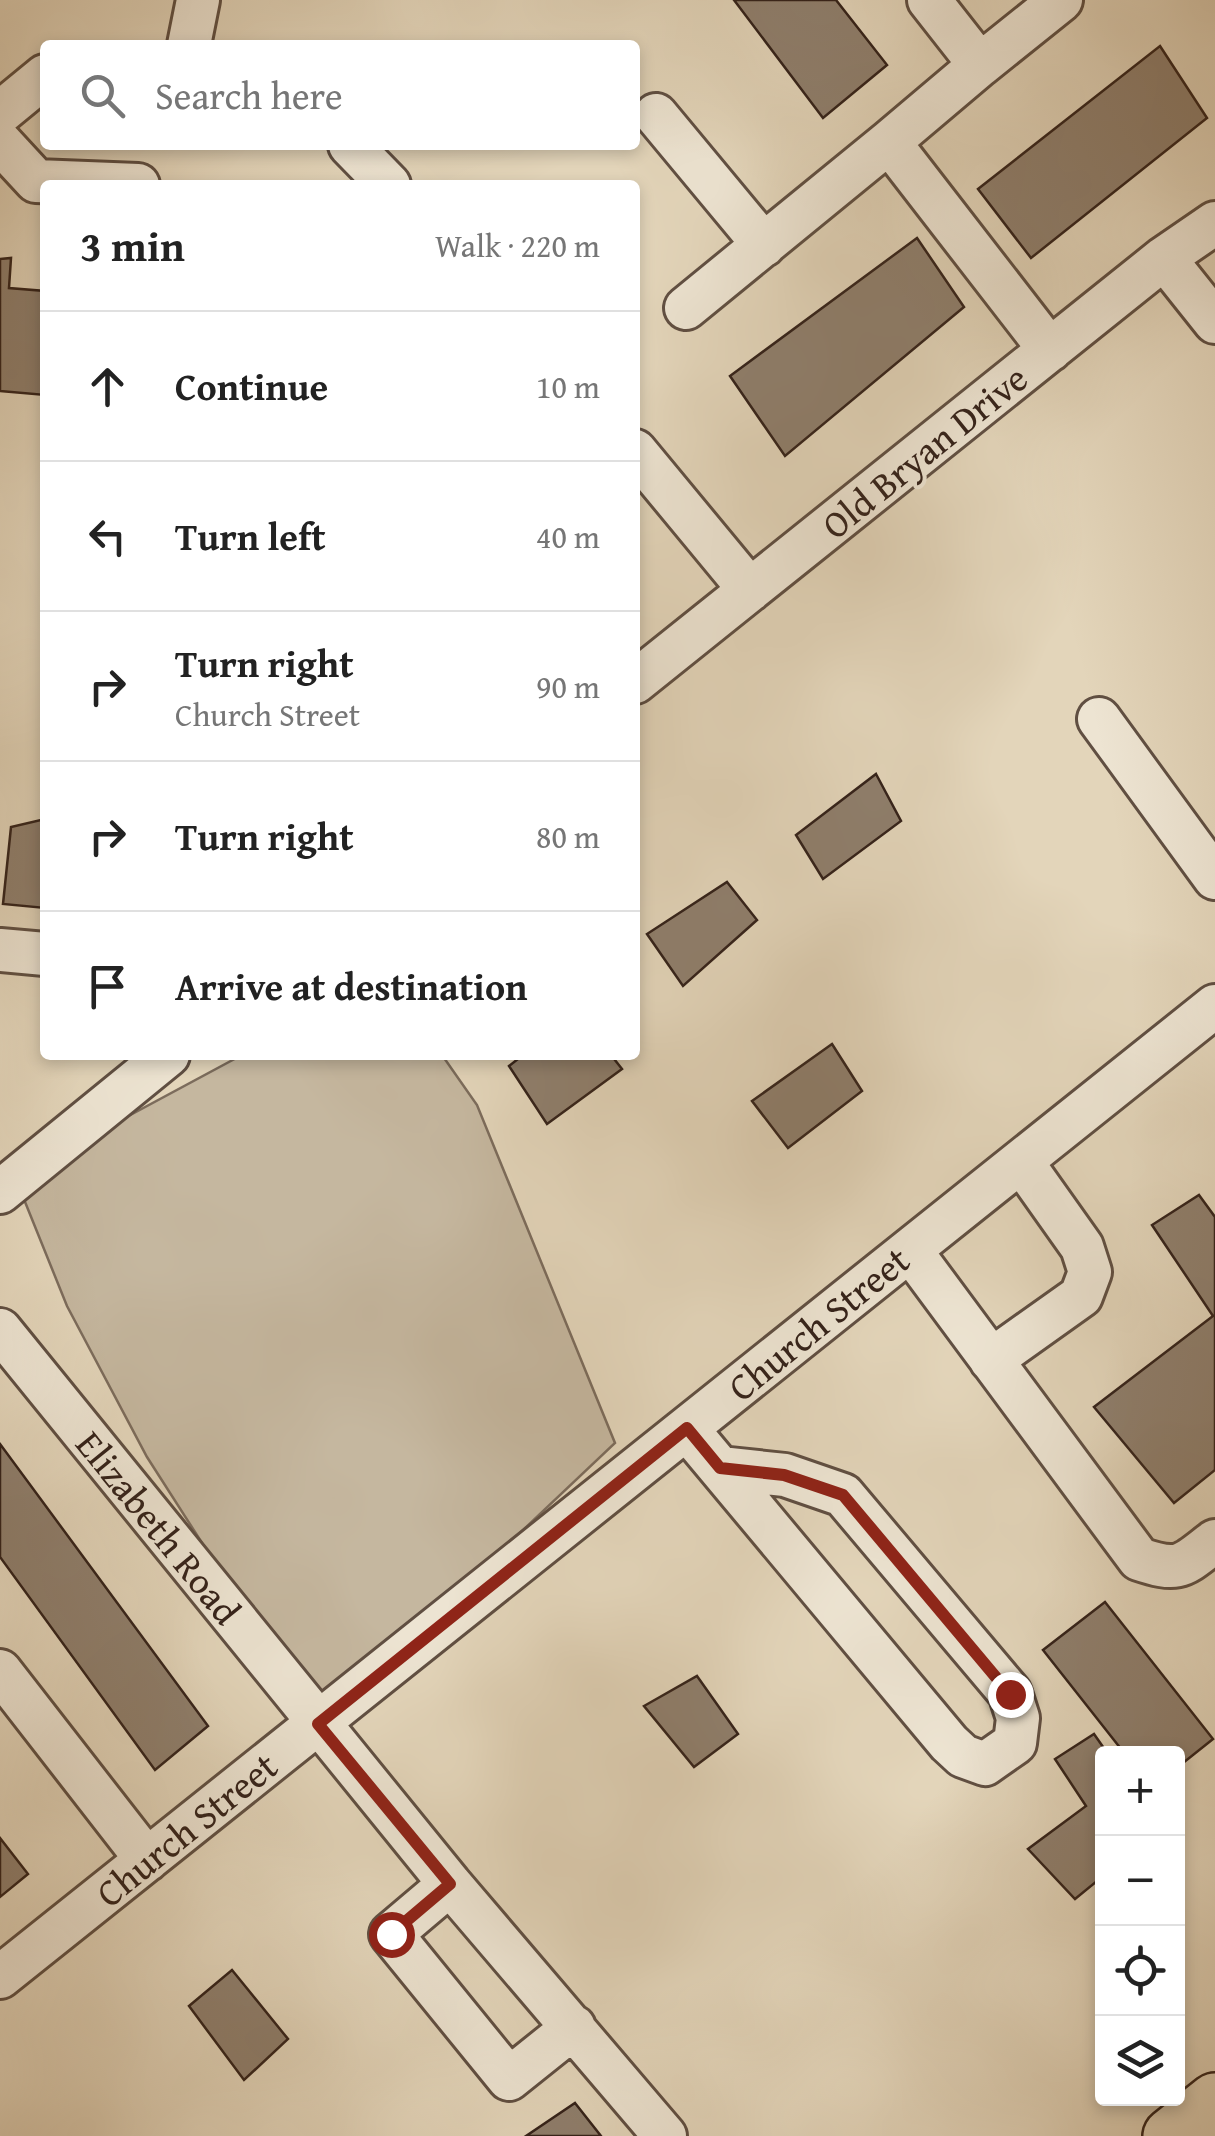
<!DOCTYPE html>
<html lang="en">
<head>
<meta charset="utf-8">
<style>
	body { margin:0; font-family:"Gentium Book Plus",serif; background:#f6f6f6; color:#222 }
	.controls { position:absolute; right:30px; bottom:30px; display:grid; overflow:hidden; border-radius:10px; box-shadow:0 5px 15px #0003 }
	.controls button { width:90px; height:90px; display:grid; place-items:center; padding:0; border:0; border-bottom:2px solid #e0e0e0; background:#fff; color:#222; font:50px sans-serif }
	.stop { position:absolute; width:30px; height:30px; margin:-22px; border:8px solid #8f2418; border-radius:50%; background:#fff }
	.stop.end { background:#8f2418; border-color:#fff; box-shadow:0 2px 10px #0008 }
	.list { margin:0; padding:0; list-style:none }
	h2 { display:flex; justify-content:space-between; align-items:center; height:130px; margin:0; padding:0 40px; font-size:42px }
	h2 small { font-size:32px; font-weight:400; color:#767676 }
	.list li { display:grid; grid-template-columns:65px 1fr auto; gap:30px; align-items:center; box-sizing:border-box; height:150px; padding:0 40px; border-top:2px solid #e0e0e0 }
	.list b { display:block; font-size:38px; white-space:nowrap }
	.list p { margin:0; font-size:32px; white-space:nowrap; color:#767676 }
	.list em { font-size:32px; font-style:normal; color:#767676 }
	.icon { flex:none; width:55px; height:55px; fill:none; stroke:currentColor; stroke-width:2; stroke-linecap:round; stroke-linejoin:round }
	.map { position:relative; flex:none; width:1215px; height:2136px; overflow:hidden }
	.search { position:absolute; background:#fff; box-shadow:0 5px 15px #0003; left:40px; top:40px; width:600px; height:110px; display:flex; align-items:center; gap:25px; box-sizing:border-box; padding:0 35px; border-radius:10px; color:#767676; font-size:38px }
	.panel { position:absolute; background:#fff; box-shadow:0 5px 15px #0003; left:40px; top:180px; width:600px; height:880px; border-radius:10px }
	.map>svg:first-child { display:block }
	.green { fill:#c5b79f; stroke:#7c6c5c; stroke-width:2.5 }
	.building { fill:#8f7f6d; stroke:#34221a; stroke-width:2.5 }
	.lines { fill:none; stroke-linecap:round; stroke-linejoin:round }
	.minor-casing { stroke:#604f42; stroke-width:48 }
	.highway-casing { stroke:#34221a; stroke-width:60 }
	.minor { stroke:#ede4d2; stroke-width:42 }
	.highway { stroke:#e3d5ba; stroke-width:55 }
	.route { stroke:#8f2418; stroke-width:12 }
	.labels { text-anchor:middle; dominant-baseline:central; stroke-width:8; stroke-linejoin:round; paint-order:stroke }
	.street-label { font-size:38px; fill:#34221a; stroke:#ede4d2 }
</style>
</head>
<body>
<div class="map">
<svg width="1215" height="2136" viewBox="0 0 1215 2136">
	<rect width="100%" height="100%" fill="#e3d5ba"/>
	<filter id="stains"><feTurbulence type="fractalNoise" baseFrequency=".002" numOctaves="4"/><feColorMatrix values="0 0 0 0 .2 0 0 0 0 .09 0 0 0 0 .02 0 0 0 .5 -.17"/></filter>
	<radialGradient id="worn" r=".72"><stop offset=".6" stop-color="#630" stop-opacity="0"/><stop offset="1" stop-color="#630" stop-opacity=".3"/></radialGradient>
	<path class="green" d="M242,1055H442L477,1105L615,1443L318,1724L147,1457L67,1306L15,1177Z"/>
	<path class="building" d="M734,0H836L887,65L823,118Z
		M1160,46L1207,118L1031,258L978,189Z
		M917,238L964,307L785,456L730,376Z
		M11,258L9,288L45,291V395L0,391V259Z
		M876,774L901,821L823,879L796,835Z
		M45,819V908L3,904L11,827Z
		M727,882L757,920L683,986L647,934Z
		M832,1044L862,1091L788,1148L752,1101Z
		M523,1055H611L622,1069L547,1124L509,1066Z
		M1199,1195L1215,1217V1470L1174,1503L1094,1407L1213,1316L1152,1225Z
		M0,1444L208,1726L155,1770L0,1557Z
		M1105,1602L1213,1739L1178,1767V1754H1125L1043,1650Z
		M697,1676L738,1734L694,1767L644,1706Z
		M1094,1734L1108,1754H1102V1877L1075,1899L1028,1849L1086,1806L1055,1759Z
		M0,1838L28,1874L0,1897Z
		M232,1970L288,2039L244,2080L189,2006Z
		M575,2103L601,2136H526Z"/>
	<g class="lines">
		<defs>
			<path id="minor" d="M189,45L198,0
				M980,65L1061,0
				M0,113L45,76
				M656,115L764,245
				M0,142L36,181L138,185
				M889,142L980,65L929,0
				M350,145L389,185
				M1164,258L1215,322
				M686,308L889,142L1050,350
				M635,451L750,590
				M635,682L1164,258L1215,223
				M1099,719L1215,878
				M0,950L45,954
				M0,1192L168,1055
				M910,1250L1139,1559C1181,1573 1182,1566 1215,1541
				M0,1330L450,1884L665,2136
				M991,1360L1081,1296L1090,1272L1082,1247L1021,1161
				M687,1429L949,1743L963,1756L985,1764L1015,1743L1018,1718L1010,1693L843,1495L785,1475L720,1468
				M0,1671L147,1860
				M450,1884L391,1934L509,2079L574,2027
				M0,1977L1215,1006"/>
			<path id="highway" d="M1171,2136L1215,2101"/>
		</defs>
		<use href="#minor" class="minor-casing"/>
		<use href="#highway" class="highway-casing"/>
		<use href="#minor" class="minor"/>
		<use href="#highway" class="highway"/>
	</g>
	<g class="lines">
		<path class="route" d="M391,1934L450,1884L318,1724L687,1428L720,1468L784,1475L843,1495L1010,1694"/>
	</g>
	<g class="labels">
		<g class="street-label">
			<text transform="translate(924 451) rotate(-39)">Old Bryan Drive</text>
			<text transform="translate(818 1323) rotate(-39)">Church Street</text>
			<text transform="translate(159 1527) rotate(51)">Elizabeth Road</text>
			<text transform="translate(186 1829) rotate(-39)">Church Street</text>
		</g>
	</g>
	<rect width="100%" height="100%" filter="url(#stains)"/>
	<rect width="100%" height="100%" fill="url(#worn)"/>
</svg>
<div class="controls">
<button>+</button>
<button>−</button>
<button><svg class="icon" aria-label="locate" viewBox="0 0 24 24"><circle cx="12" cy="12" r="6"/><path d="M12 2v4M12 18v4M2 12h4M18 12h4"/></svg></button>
<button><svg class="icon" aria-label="layers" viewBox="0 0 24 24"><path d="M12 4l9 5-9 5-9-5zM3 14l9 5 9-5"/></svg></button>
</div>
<div class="stop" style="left:391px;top:1934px"></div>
<div class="stop end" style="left:1010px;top:1694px"></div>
<div class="search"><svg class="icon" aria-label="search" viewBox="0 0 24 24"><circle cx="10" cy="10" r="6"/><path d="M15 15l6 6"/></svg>Search here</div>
<section class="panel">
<h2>3 min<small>Walk · 220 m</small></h2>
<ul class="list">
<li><svg class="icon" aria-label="ahead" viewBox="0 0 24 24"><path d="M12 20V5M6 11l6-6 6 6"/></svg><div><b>Continue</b></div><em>10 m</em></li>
<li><svg class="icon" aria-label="left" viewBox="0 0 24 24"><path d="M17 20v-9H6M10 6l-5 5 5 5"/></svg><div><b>Turn left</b></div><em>40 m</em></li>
<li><svg class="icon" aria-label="right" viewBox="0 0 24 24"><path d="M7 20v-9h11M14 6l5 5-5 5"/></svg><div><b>Turn right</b><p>Church Street</p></div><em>90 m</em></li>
<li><svg class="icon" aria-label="right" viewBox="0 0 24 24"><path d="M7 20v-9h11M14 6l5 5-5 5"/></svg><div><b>Turn right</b></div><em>80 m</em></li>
<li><svg class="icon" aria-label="arrive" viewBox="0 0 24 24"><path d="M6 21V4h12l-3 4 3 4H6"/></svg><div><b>Arrive at destination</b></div></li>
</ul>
</section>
</div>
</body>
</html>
